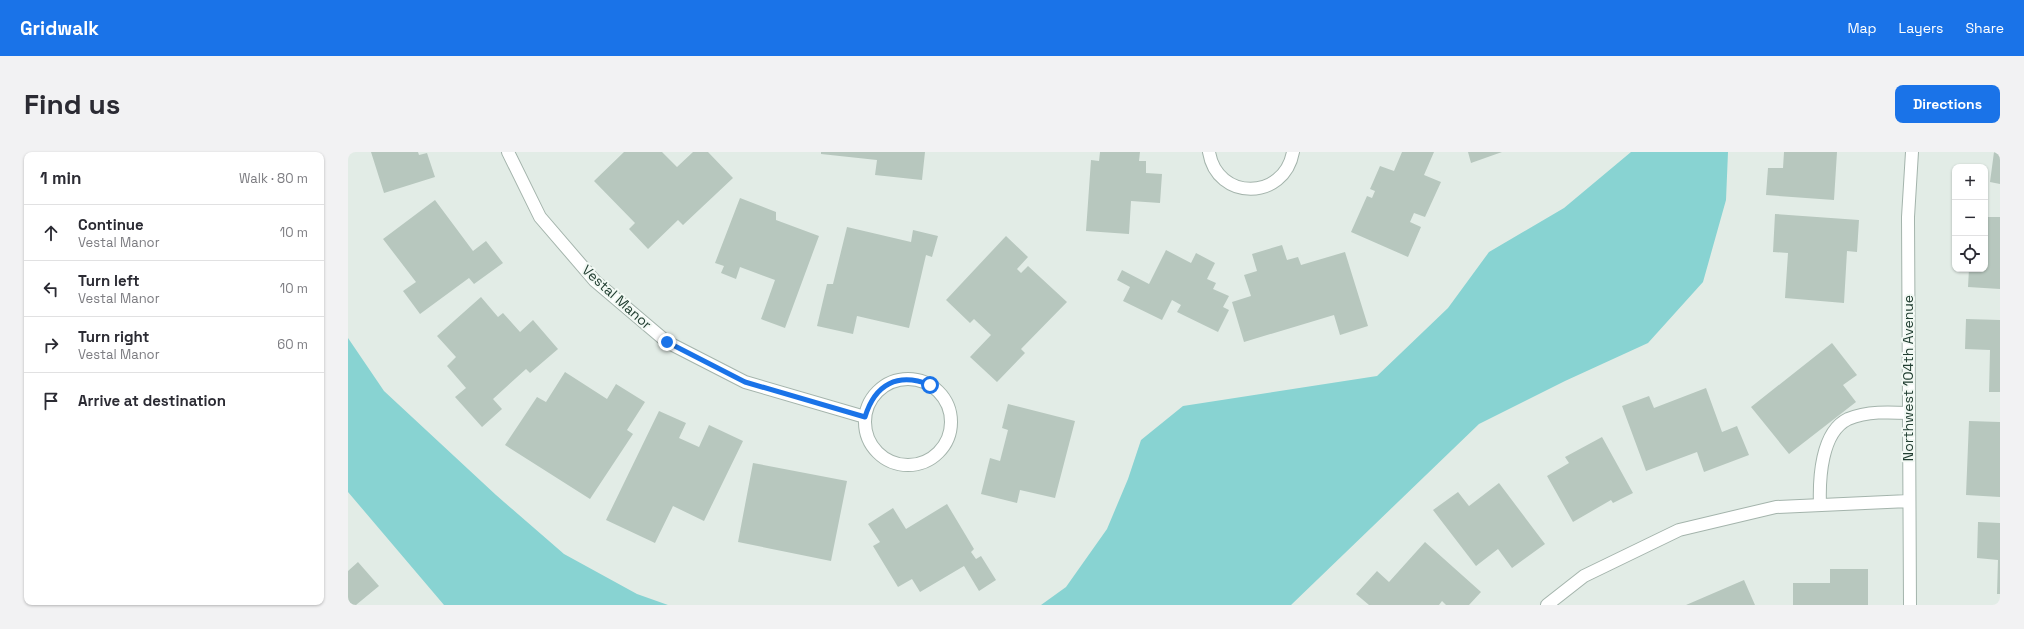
<!DOCTYPE html>
<html lang="en">
<head>
<meta charset="utf-8">
<style>
	body { margin:0; font-family:"Space Grotesk",sans-serif; background:#f2f2f3; color:#2b2b33 }
	.controls { position:absolute; right:12px; top:12px; display:grid; overflow:hidden; border-radius:8px; box-shadow:0 1px 3px #0004 }
	.controls button { width:36px; height:36px; display:grid; place-items:center; padding:0; border:0; border-bottom:1px solid #e1e1e2; background:#fff; color:#2b2b33; font:20px sans-serif }
	.stop { position:absolute; width:12px; height:12px; margin:-9px; border:3px solid #1a73e8; border-radius:50%; background:#fff }
	.stop.end { background:#1a73e8; border-color:#fff; box-shadow:0 1px 4px #0008 }
	.list { margin:0; padding:0; list-style:none }
	h2 { display:flex; justify-content:space-between; align-items:center; height:52px; margin:0; padding:0 16px; font-size:17px }
	h2 small { font-size:13px; font-weight:400; color:#7c7c81 }
	.list li { display:grid; grid-template-columns:26px 1fr auto; gap:12px; align-items:center; box-sizing:border-box; height:56px; padding:0 16px; border-top:1px solid #e1e1e2 }
	.list b { display:block; font-size:15px; white-space:nowrap }
	.list p { margin:0; font-size:13px; white-space:nowrap; color:#7c7c81 }
	.list em { font-size:13px; font-style:normal; color:#7c7c81 }
	.icon { flex:none; width:22px; height:22px; fill:none; stroke:currentColor; stroke-width:2; stroke-linecap:round; stroke-linejoin:round }
	.map { position:relative; flex:none; width:1652px; height:453px; overflow:hidden; border-radius:8px }
	header { display:flex; align-items:center; gap:24px; box-sizing:border-box; height:56px; padding:0 20px; background:#1a73e8; color:#fff }
	header strong { font-size:19px }
	nav { display:flex; gap:22px; margin-inline-start:auto; font-size:14px }
	.intro { display:flex; align-items:center; justify-content:space-between; box-sizing:border-box; height:96px; padding:0 24px }
	h1 { margin:0; font-size:28px }
	.button { padding:10px 18px; border-radius:8px; background:#1a73e8; color:#fff; font-size:14px; font-weight:700 }
	main { display:flex; gap:24px; padding:0 24px }
	aside { flex:1; background:#fff; border-radius:8px; box-shadow:0 1px 3px #0004 }
	.map>svg:first-child { display:block }
	.water { fill:#88d3d2 }
	.building { fill:#b7c7be }
	.lines { fill:none; stroke-linecap:round; stroke-linejoin:round }
	.service-casing { stroke:#a4b4ac; stroke-width:14 }
	.minor-casing { stroke:#a4b4ac; stroke-width:14 }
	.service { stroke:#fff; stroke-width:12 }
	.minor { stroke:#fff; stroke-width:12 }
	.route { stroke:#1a73e8; stroke-width:5 }
	.labels { text-anchor:middle; dominant-baseline:central; stroke-width:4; stroke-linejoin:round; paint-order:stroke }
	.street-label { font-size:14px; fill:#213e31; stroke:#f2f9f4 }
</style>
</head>
<body>
<header>
<strong>Gridwalk</strong>
<nav><a>Map</a><a>Layers</a><a>Share</a></nav>
</header>
<div class="intro"><h1>Find us</h1><a class="button">Directions</a></div>
<main>
<aside>
<h2>1 min<small>Walk · 80 m</small></h2>
<ul class="list">
<li><svg class="icon" aria-label="ahead" viewBox="0 0 24 24"><path d="M12 20V5M6 11l6-6 6 6"/></svg><div><b>Continue</b><p>Vestal Manor</p></div><em>10 m</em></li>
<li><svg class="icon" aria-label="left" viewBox="0 0 24 24"><path d="M17 20v-9H6M10 6l-5 5 5 5"/></svg><div><b>Turn left</b><p>Vestal Manor</p></div><em>10 m</em></li>
<li><svg class="icon" aria-label="right" viewBox="0 0 24 24"><path d="M7 20v-9h11M14 6l5 5-5 5"/></svg><div><b>Turn right</b><p>Vestal Manor</p></div><em>60 m</em></li>
<li><svg class="icon" aria-label="arrive" viewBox="0 0 24 24"><path d="M6 21V4h12l-3 4 3 4H6"/></svg><div><b>Arrive at destination</b></div></li>
</ul>
</aside>
<div class="map">
<svg width="1652" height="453" viewBox="0 0 1652 453">
	<rect width="100%" height="100%" fill="#e2ece6"/>
	<path class="water" d="M1283,0H1380L1378,48L1355,130L1300,191L1217,229L1131,272L943,453H693L718,435L759,377L780,327L793,288L835,254L1029,224L1100,156L1141,100L1216,56Z
		M0,186L36,239L148,343L216,402L289,442L320,453H96L0,340Z"/>
	<path class="building" d="M23,0H70L71,3L79,1L87,25L36,41Z
		M276,0H314L329,15L345,0H360L385,26L335,73L330,68L300,97L281,77L287,71L246,29Z
		M473,0H577L574,28L527,23L529,8L473,2Z
		M752,0H792L791,9H798V21L814,22L812,51L783,49L781,82L738,79L743,8L751,9Z
		M1054,0H1086L1076,23L1093,30L1077,65L1066,61L1062,70L1073,75L1060,105L1003,80L1019,44L1024,46L1027,39L1022,37L1032,14L1046,19Z
		M1120,0H1154L1123,11Z
		M1436,0H1489L1486,48L1418,43L1420,16H1435Z
		M1646,0H1652V32L1642,30Z
		M392,46L428,60V68L471,84L437,176L413,167L427,128L392,115L388,127L373,121L376,114L367,111Z
		M87,48L125,99L138,89L155,111L126,132L121,126L72,162L55,139L68,130L35,87Z
		M1427,62L1511,68L1509,100L1499,99L1496,151L1437,146L1440,101L1425,100Z
		M1640,65H1652V137L1620,135L1621,117H1637Z
		M499,75L563,90L565,78L590,84L584,105L578,103L561,176L509,164L505,182L469,174L479,132H485Z
		M658,84L680,105L669,117L673,121L680,114L719,150L673,197L677,201L649,230L622,205L643,183L626,167L622,171L598,148Z
		M934,93L939,108L950,105L953,113L997,100L1020,174L992,183L986,163L896,190L884,150L903,144L896,123L909,119L904,102Z
		M818,98L843,111L848,101L867,111L859,127L868,131L865,137L881,144L875,155L881,158L870,180L829,160L833,153L824,148L814,168L775,149L782,135L769,128L774,118L801,132Z
		M133,145L150,165L155,161L172,180L185,168L210,197L182,221L178,217L145,247L154,257L134,275L107,245L118,236L99,214L108,205L89,184Z
		M1618,167L1652,168V240H1641L1642,198L1617,197Z
		M1484,191L1509,223L1495,233L1508,250L1441,302L1403,255Z
		M217,220L259,247L268,232L297,250L279,278L285,282L242,347L157,293L189,245L198,250Z
		M1358,236L1374,280L1389,274L1401,303L1356,320L1349,300L1298,319L1274,254L1301,244L1306,256Z
		M660,252L727,269L707,346L672,338L669,351L633,342L642,306L652,309L660,278L654,276Z
		M311,259L338,271L331,286L351,295L361,273L395,289L356,369L325,354L307,391L258,368Z
		M1621,269L1652,270V345L1618,343Z
		M1254,285L1285,341L1265,351L1263,348L1225,370L1199,324L1221,311L1217,305Z
		M405,311L499,329L483,409L390,390Z
		M1151,331L1197,392L1164,416L1150,397L1128,414L1085,358L1110,340L1121,354Z
		M599,352L626,397L623,400L628,407L633,404L648,428L631,439L616,414L572,440L564,427L550,435L525,394L532,390L520,372L545,356L558,377Z
		M1630,370L1652,371V442H1649L1650,408L1629,406Z
		M1077,390L1133,440L1121,453H1098L1094,449L1091,453H1021L1008,442L1029,419L1041,430Z
		M10,410L31,434L8,453H0V419Z
		M1482,417H1520V453H1445V431H1482Z
		M1396,428L1407,453H1338Z"/>
	<g class="lines">
		<defs>
			<path id="service" d="M1472,353C1471,327 1473,280 1500,267C1519,259 1541,260 1561,261"/>
			<path id="minor" d="M160,0L192,65L247,129L319,190L397,230L517,265
				M861,0C869,49 936,49 945,0
				M517 270a43 43 0 1 1 86 0a43 43 0 1 1-86 0Z
				M1199,453L1236,424L1331,378L1428,355L1561,349
				M1562,453L1560,65L1564,0"/>
		</defs>
		<use href="#service" class="service-casing"/>
		<use href="#minor" class="minor-casing"/>
		<use href="#service" class="service"/>
		<use href="#minor" class="minor"/>
	</g>
	<g class="lines">
		<path class="route" d="M319,190L397,230L517,265C527,232 550,220 582,233"/>
	</g>
	<g class="labels">
		<g class="street-label">
			<text transform="translate(269 145) rotate(42)">Vestal Manor</text>
			<text transform="translate(1560 226) rotate(-90)">Northwest 104th Avenue</text>
		</g>
	</g>
</svg>
<div class="controls">
<button>+</button>
<button>−</button>
<button><svg class="icon" aria-label="locate" viewBox="0 0 24 24"><circle cx="12" cy="12" r="6"/><path d="M12 2v4M12 18v4M2 12h4M18 12h4"/></svg></button>
</div>
<div class="stop" style="left:582px;top:233px"></div>
<div class="stop end" style="left:319px;top:190px"></div>
</div>
</main>
</body>
</html>
